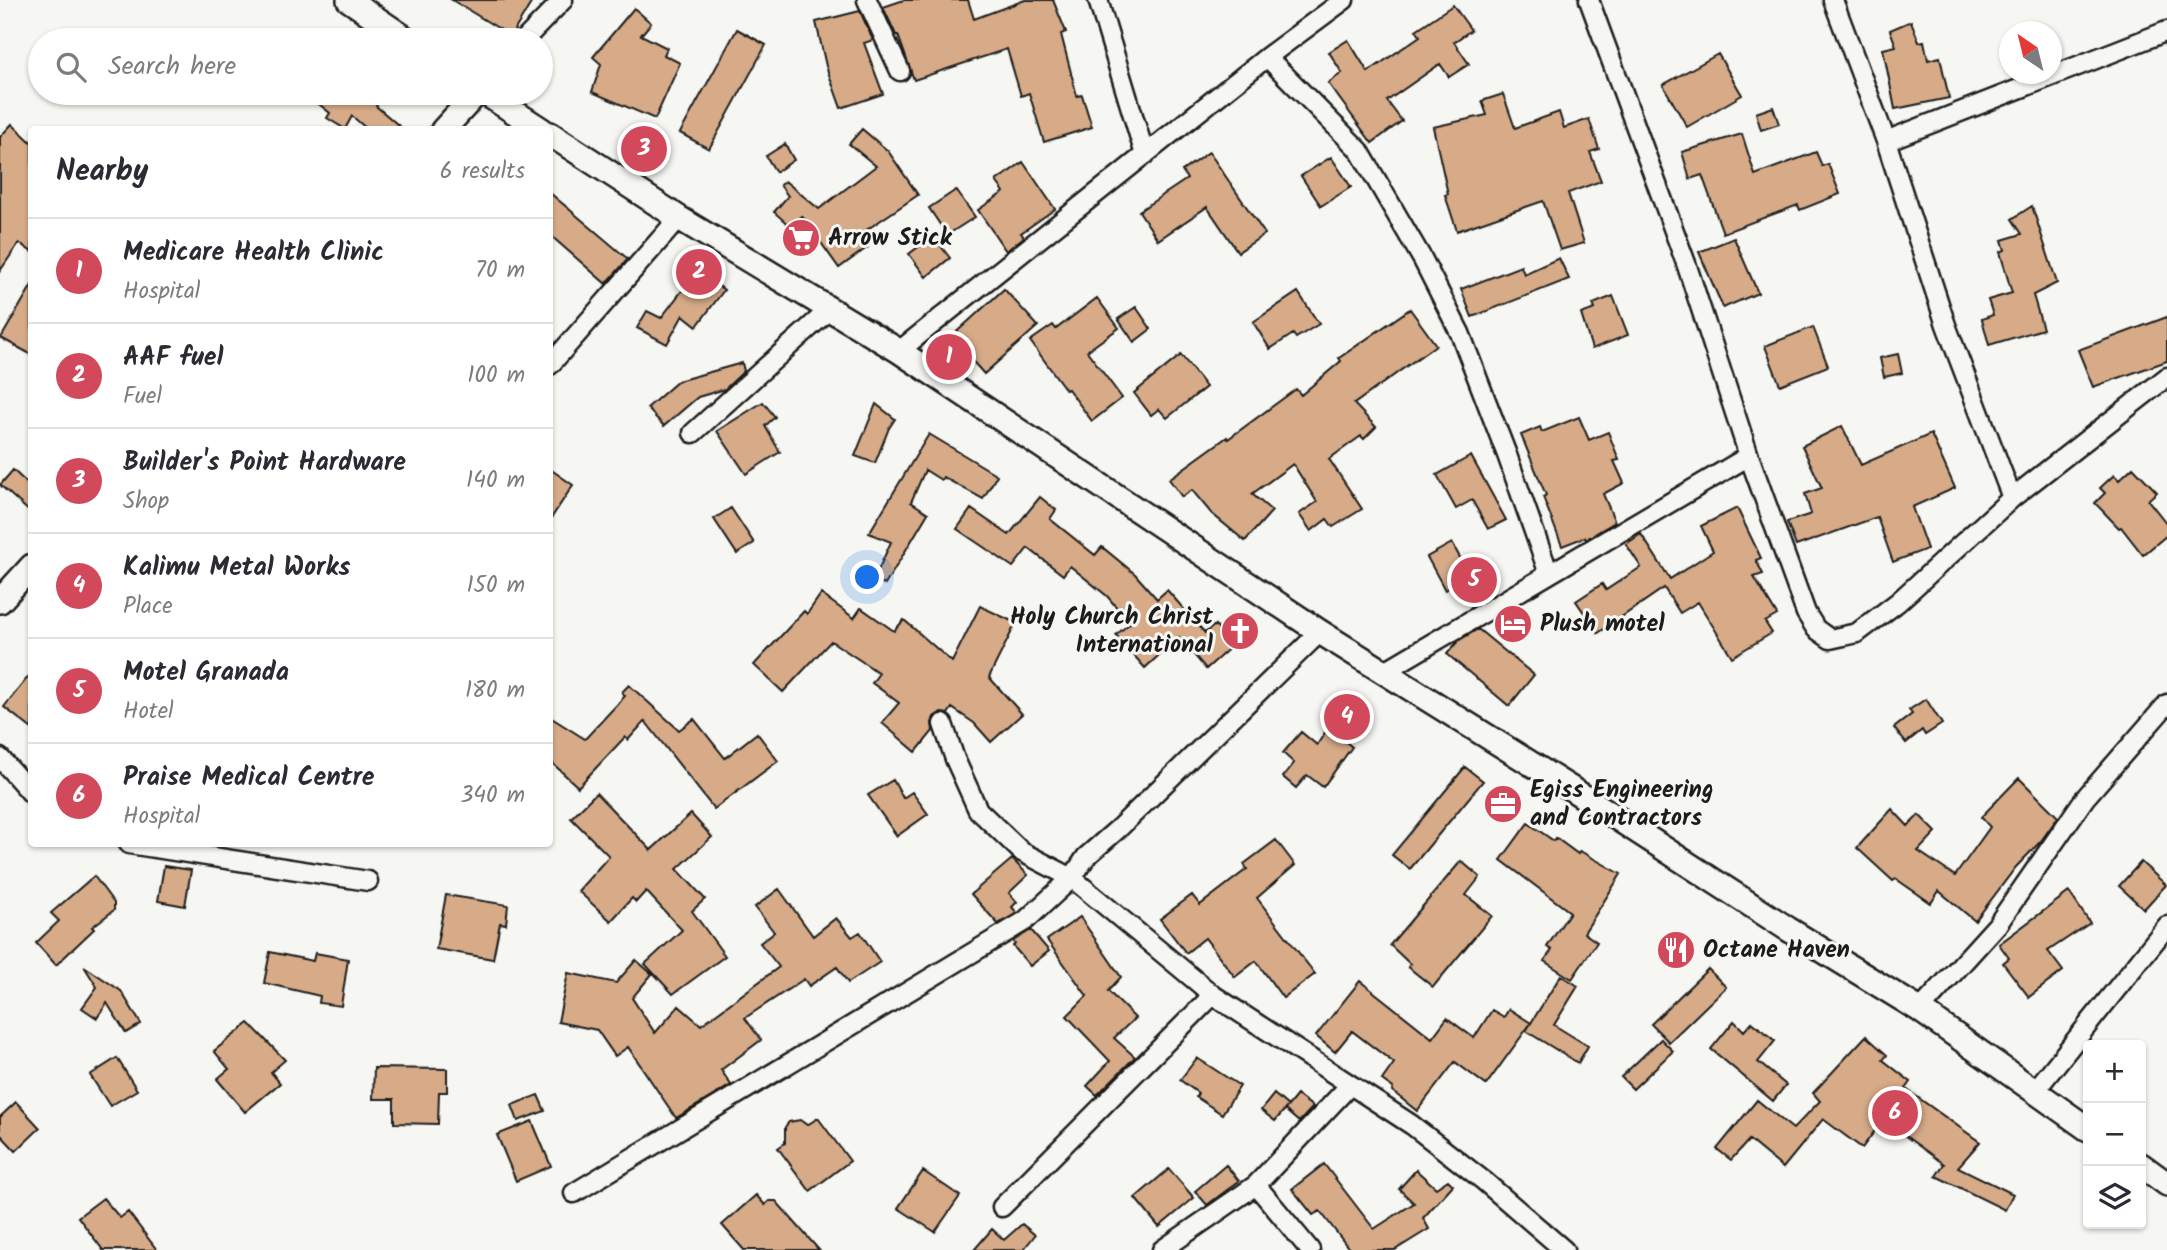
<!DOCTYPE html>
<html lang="en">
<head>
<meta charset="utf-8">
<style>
	body { margin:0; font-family:Kalam,sans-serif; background:#f2f2f3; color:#2b2b33 }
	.controls { position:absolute; right:21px; bottom:21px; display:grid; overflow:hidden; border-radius:7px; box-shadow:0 2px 5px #0004 }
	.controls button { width:63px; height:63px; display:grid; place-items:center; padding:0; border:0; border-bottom:2px solid #e1e1e2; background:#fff; color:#2b2b33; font:35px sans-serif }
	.compass { position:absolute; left:1999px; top:21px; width:63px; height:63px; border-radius:50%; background:#fff; box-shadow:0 2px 5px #0004; rotate:325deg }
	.you { position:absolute; left:868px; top:578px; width:24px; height:24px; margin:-18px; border:5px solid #fff; border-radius:50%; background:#1a73e8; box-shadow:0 0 0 10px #1a73e833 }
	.badge { display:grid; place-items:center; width:46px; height:46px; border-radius:50%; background:#d1495b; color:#fff; font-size:23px; font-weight:700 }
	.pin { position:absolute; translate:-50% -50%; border:4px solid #fff; box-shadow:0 2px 7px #0006 }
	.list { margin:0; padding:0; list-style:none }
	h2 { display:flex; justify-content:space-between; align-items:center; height:91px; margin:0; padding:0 28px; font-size:30px }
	h2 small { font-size:23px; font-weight:400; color:#7c7c81 }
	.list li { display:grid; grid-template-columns:46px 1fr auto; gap:21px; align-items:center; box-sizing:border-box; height:105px; padding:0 28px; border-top:2px solid #e1e1e2 }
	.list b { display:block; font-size:26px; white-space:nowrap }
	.list p { margin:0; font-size:23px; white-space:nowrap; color:#7c7c81 }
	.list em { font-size:23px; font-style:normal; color:#7c7c81 }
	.icon { flex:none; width:38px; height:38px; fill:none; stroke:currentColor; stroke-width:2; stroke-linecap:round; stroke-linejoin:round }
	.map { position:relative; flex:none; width:2167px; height:1250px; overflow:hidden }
	.search { position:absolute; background:#fff; box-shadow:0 2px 5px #0004; left:28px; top:28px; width:525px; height:77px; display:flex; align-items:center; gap:18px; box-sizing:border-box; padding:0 24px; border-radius:38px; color:#7c7c81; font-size:26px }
	.panel { position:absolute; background:#fff; box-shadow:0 2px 5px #0004; left:28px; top:126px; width:525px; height:721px; border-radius:7px }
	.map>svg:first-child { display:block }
	.building { fill:#d7ab88; stroke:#1c1c1c; stroke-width:2 }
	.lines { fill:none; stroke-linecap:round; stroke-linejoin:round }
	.minor-casing { stroke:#1c1c1c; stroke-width:23 }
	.tertiary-casing { stroke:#1c1c1c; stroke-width:28 }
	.minor { stroke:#f6f6f2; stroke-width:18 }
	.tertiary { stroke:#f6f6f2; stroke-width:23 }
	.labels { text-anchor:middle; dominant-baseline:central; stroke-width:6; stroke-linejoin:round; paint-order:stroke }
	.poi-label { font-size:24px; font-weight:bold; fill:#1c1c1c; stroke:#f6f6f2; text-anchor:start }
</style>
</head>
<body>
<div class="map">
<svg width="2167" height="1250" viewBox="0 0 2167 1250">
	<rect width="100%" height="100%" fill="#f6f6f2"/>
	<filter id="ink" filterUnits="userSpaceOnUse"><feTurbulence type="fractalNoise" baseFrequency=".0143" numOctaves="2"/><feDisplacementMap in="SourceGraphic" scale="14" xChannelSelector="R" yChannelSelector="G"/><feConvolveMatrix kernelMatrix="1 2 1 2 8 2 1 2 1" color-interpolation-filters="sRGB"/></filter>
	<g filter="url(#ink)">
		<path class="building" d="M452,0H533L511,36Z
			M904,0H968L974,19L1025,0H1053L1066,32L1061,34L1077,96L1082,95L1092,127L1044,142L1029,93L1021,96L1007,49L914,80L898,35H896L883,7Z
			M1453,5L1471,30L1454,42L1469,64L1449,77L1440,64L1387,101L1402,121L1372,143L1328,83L1342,73L1329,52L1348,40L1368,72L1420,36L1416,30Z
			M634,8L651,23L641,35L667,48L664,55L680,63L655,119L592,92L601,64L593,57Z
			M860,11L873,40L864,43L883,94L841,108L826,66L816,22Z
			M1911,21L1919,42L1924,41L1928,60L1940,57L1949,98L1895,109L1883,49L1896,46L1890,30Z
			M737,29L766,45L709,149L680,133Z
			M1718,54L1742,95L1687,127L1663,85Z
			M305,93H386L376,106L404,130H368L352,116L345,129L327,118L330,113Z
			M1503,94L1515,128L1559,112L1564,128L1589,119L1599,149L1590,152L1601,181L1568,193L1584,243L1560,250L1543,201L1457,231L1445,195L1448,194L1433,127L1487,115L1482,101Z
			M1773,107L1779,124L1761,130L1756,113Z
			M12,124L32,143V252L19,243L0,271V137Z
			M862,129L888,151L918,195L859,235L868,247L839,268L802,216L791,227L774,212L788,196L780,185L785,181L819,209L876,166L849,144Z
			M1742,134L1755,175L1816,152L1822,166L1828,164L1840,194L1800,210L1798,205L1723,233L1702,175L1690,179L1682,152Z
			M785,144L794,160L776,172L766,156Z
			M1209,152L1265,234L1238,252L1207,207L1158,240L1139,211L1187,179L1182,171Z
			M1331,157L1351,187L1321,206L1301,176Z
			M1023,162L1055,209L1021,233L1024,237L1006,251L978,210L1004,192L996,181Z
			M956,190L975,217L947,235L929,208Z
			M550,193L628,259L606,284L550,235Z
			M2032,206L2057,283L2033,295L2043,329L1989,345L1982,319L1993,315L1988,300L2012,293L2000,252L2005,250L2002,240L2022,234L2012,219Z
			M933,236L950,258L926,277L909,254Z
			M1734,238L1758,293L1723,308L1699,252Z
			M1559,258L1569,279L1472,317L1461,289L1521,266L1524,274Z
			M698,270L724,290L697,326L683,315L667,344L637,328L647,311L661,318Z
			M32,285V355L1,338Z
			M1004,289L1038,326L984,374L951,337Z
			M1298,292L1319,324L1296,338L1293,334L1270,349L1253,322Z
			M1613,296L1628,335L1592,349L1581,314L1595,309L1593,304Z
			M1097,298L1119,328L1087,351L1122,398L1092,421L1068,389L1066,390L1030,341L1053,325L1056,329Z
			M1136,307L1151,329L1134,342L1118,319Z
			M1410,309L1436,345L1354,404L1376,427L1364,439L1361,436L1329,459L1362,509L1333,527L1327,519L1311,531L1299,514L1317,502L1293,464L1252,494L1272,511L1245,541L1211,513L1192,490L1182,497L1169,479L1227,437L1228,439L1296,389L1301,395L1341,361L1339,358Z
			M2167,317V361L2093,387L2078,350Z
			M1813,327L1828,366L1780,385L1765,346Z
			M1898,354L1902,373L1884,377L1880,358Z
			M1181,355L1206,387L1167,418L1159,409L1151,415L1134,393Z
			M742,363L744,371L725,389L698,397L664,426L647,408L678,381Z
			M763,402L775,417L765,426L780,452L746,474L717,431Z
			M876,404L895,419L889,428L875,463L855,456Z
			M1579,417L1589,440L1608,432L1619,460L1614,461L1624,483L1603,494L1615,522L1586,539L1585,537L1562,546L1543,497L1546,495L1521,435L1540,427L1542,432Z
			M1842,426L1861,465L1931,434L1955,488L1912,507L1927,549L1893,562L1877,517L1796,546L1787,522L1811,514L1805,494L1822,488L1802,446Z
			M929,434L997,475L983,499L943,477L941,480L925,470L911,502L928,513L885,585L874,579L891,542L869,533Z
			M1471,456L1506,520L1488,529L1472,500L1456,509L1437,475Z
			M2133,467L2157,492L2148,500L2167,524V535L2143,555L2121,527L2119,528L2095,503L2105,493L2100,488L2114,475L2119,480Z
			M550,469L573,485L550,520Z
			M13,470L32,488V514L0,485Z
			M1040,497L1056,510L1050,519L1095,555L1102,547L1135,574L1157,599L1167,590L1205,633L1215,625L1232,646L1206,669L1179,637L1145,668L1116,635L1130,623L1107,596L1070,566L1063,575L1028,548L1013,567L957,529L971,509L1009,535Z
			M731,508L754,543L737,554L714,519Z
			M1737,508L1761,558L1756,560L1763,574L1754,577L1777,615L1765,622L1772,633L1732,657L1698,602L1680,613L1664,588L1598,633L1576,601L1602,584L1606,590L1641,567L1626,544L1641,534L1670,579L1713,551L1701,526Z
			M1452,543L1470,576L1445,590L1427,557Z
			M821,594L854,618L861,608L894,631L904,620L952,662L980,606L1016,623L989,677L1022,714L991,742L974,723L952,708L948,714L940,713L934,717L932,723L933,731L916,752L882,723L899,703L872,683L879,673L831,641L783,692L754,665L804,611L807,614Z
			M1478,629L1534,675L1509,706L1447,654L1458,641Z
			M32,672V729L4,707Z
			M629,685L679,730L694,719L725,758L757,733L778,761L714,809L645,721L628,740L625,737L578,787L550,761V717L585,739L625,696L622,692Z
			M1926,699L1942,724L1925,735L1922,730L1906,743L1894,728L1912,714L1909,710Z
			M1343,704L1361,715L1345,741L1352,747L1323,787L1307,775L1296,788L1283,777L1294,763L1283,753L1301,732L1317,745Z
			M1465,767L1483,781L1410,869L1392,855Z
			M2019,778L2058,817L2041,841L2016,867L1975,921L1939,891L1931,903L1896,879L1893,881L1857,848L1892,809L1908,826L1919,815L1936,832L1918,851L1955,876L1990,827L1981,817Z
			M893,780L903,798L912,792L928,814L897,836L868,795Z
			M596,793L651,850L691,814L712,837L677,869L705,899L692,911L725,956L673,994L645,964L682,930L646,891L636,902L632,898L611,921L578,891L609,856L571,818Z
			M1528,823L1554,841L1556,838L1578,854L1580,851L1621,874L1584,933L1597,942L1572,979L1544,961L1552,950L1547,947L1570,912L1501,860Z
			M1276,840L1295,865L1257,898L1315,974L1283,998L1256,961L1235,977L1205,938L1186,953L1160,919L1192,895L1200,905L1247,869L1244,864Z
			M1012,859L1028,875L1009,893L1017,902L1012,907L1017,913L998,924L971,894Z
			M1461,861L1480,877L1466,895L1492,916L1433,987L1408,967L1410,964L1390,945Z
			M2141,862L2166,885L2144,909L2119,886Z
			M164,866L191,870L185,906L158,901Z
			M94,876L114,903V910L92,927L94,929L56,965L36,943L59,921L51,913Z
			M779,889L813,936L836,918L852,937L860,932L880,962L848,983L837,967L809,986L804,979L745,1018L761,1040L721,1070L731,1085L676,1118L628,1047L615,1056L597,1030L558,1022L568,973L616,983L636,960L652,974L632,998L655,1033L679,1006L701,1025L779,967L760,943L774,932L755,907Z
			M2069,892L2090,923L2048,951L2063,971L2029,997L2003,963L2009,958L1999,944Z
			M446,895L508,905L506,924L500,923L493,959L436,949Z
			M1080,917L1121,977L1108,991L1135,1018L1114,1038L1135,1057L1097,1095L1087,1086L1110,1061L1067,1016L1087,996L1047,940Z
			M1031,930L1049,951L1030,966L1013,946L1015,944L1013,941Z
			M270,952L313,961L315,953L348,959L341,1006L319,1003L320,996L264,983Z
			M84,966L121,991L141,1024L126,1033L107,1003L97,1018L82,1008L97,987Z
			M1708,969L1726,987L1669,1042L1651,1024Z
			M1561,975L1578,986L1554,1025L1588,1046L1578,1063L1526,1031Z
			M1360,981L1432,1038L1447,1018L1474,1038L1492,1010L1504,1017L1509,1009L1531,1023L1486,1085L1455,1062L1417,1111L1392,1091L1393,1088L1382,1080L1394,1063L1352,1031L1335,1052L1316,1036Z
			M1734,1021L1744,1031L1752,1022L1775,1041L1758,1062L1786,1085L1773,1101L1711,1049Z
			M249,1023L285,1060L271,1072L280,1083L245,1112L217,1079L229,1069L214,1051Z
			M1866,1036L1887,1055L1883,1060L1911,1082L1906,1089L1980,1142L1958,1167L2013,1194L2005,1210L1936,1176L1944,1164L1883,1120L1862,1148L1823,1119L1783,1168L1749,1140L1731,1160L1717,1149L1757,1100L1793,1129L1820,1101L1813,1093Z
			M1661,1039L1673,1051L1633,1089L1621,1077Z
			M117,1058L137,1090L110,1106L90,1075Z
			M1197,1058L1240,1086L1222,1114L1196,1097L1198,1093L1180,1080Z
			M374,1068L447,1069V1092H439L438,1124L394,1123V1099H373Z
			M1274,1094L1288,1106L1297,1095L1313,1107L1299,1122L1285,1110L1287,1107L1275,1121L1261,1110Z
			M538,1095L545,1111L518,1121L512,1105Z
			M16,1102L40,1128L16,1151L0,1134V1117Z
			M818,1118L850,1161L810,1191L778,1148L785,1143V1127L789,1122L800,1120L807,1125Z
			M532,1121L551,1166L516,1181L497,1135Z
			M1324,1164L1374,1229L1414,1203L1399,1189L1416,1170L1436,1188L1448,1180L1453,1185L1423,1218L1429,1229L1395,1250H1350L1320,1211L1313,1215L1292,1189Z
			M1226,1165L1239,1181L1207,1205L1195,1191Z
			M1169,1169L1194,1198L1159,1227L1135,1198Z
			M923,1171L960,1196L935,1232L898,1208Z
			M756,1195L765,1205L769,1201H776L819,1250H744L722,1225Z
			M103,1198L120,1218L128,1212L157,1250H103L78,1217Z
			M1022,1224L1035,1235L1023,1250H974L992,1229L1004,1240Z"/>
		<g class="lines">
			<defs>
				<path id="minor" d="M867,0L900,71
					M1098,0L1145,155
					M1589,0L1687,266L1749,456L1806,613L1816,629L1830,639L1857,633L1898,602L2012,498L2167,377
					M1833,0L1886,141L1946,325L2012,498
					M524,40L563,0
					M1267,57L1359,150L1423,260L1460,333L1507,455L1549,574
					M1886,141L2167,31
					M899,351L1267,57L1344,0
					M550,365L679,218
					M693,433L830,309
					M1385,671L1749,456
					M943,724L955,759L978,810L1022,852L1072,878L1213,995L1412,1125L1484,1181L1564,1250
					M0,758L32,794
					M129,844L368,881
					M1920,1010L1997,925L2085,798L2167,704
					M2034,1092L2167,926
					M1256,1185L1310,1250
					M574,1193L1025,921L1072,878L1086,857L1119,828L1320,632
					M1002,1207L1213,995
					M1162,1250L1256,1185L1350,1085"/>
				<path id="tertiary" d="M349,0L408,40
					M485,93L542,130
					M443,130L477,93
					M550,134L679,218L899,351L1320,632L1586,798L1788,929L1920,1010L2088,1129
					M0,601L32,566
					M2141,1165L2167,1184"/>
			</defs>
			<use href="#minor" class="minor-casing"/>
			<use href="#tertiary" class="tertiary-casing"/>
			<use href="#minor" class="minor"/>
			<use href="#tertiary" class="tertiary"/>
		</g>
	</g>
	<defs>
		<symbol id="supermarket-disc" viewBox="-11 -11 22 22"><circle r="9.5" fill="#d1495b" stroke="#f6f6f2"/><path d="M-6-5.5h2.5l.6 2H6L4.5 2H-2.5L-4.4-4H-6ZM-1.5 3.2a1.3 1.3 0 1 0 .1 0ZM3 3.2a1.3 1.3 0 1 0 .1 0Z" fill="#fff"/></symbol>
		<symbol id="hotel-disc" viewBox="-11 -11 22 22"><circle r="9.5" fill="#d1495b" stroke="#f6f6f2"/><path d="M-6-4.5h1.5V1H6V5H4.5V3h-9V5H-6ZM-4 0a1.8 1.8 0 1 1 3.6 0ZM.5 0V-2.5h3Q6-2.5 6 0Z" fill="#fff"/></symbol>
		<symbol id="church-disc" viewBox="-11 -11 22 22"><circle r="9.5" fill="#d1495b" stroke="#f6f6f2"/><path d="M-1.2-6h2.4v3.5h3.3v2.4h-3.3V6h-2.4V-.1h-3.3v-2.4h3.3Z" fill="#fff"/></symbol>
		<symbol id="office-disc" viewBox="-11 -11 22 22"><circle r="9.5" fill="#d1495b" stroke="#f6f6f2"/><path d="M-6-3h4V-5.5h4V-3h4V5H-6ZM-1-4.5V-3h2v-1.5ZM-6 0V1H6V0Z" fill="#fff"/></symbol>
		<symbol id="restaurant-disc" viewBox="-11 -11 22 22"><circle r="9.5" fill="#d1495b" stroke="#f6f6f2"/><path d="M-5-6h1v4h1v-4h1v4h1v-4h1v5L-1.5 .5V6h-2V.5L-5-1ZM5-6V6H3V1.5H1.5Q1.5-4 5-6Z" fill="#fff"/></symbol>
	</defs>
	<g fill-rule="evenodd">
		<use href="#supermarket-disc" x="779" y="216" width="44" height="44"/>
		<use href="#hotel-disc" x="1491" y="602" width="44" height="44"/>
		<use href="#church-disc" x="1218" y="609" width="44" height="44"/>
		<use href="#office-disc" x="1481" y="782" width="44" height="44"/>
		<use href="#restaurant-disc" x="1654" y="928" width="44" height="44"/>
	</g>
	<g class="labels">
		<g class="poi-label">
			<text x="828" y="238">Arrow Stick</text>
			<text x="1213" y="617" text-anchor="end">Holy Church Christ<tspan x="1213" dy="28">International</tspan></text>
			<text x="1540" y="624">Plush motel</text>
			<text x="1530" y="790">Egiss Engineering<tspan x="1530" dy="28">and Contractors</tspan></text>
			<text x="1703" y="950">Octane Haven</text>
		</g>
	</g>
</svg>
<div class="controls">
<button>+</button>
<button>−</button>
<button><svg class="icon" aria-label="layers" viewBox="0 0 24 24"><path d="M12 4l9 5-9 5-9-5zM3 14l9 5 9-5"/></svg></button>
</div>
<svg class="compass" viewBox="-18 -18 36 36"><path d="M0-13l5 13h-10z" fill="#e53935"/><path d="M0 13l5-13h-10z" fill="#7c7c81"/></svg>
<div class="you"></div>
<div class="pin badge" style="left:949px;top:357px">1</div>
<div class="pin badge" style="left:699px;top:272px">2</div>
<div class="pin badge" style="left:644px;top:149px">3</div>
<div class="pin badge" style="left:1347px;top:717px">4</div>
<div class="pin badge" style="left:1474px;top:580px">5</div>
<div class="pin badge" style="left:1895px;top:1113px">6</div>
<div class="search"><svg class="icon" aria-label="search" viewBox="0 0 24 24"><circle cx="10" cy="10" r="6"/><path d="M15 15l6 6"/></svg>Search here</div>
<section class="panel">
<h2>Nearby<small>6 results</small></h2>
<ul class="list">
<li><span class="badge">1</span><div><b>Medicare Health Clinic</b><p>Hospital</p></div><em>70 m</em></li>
<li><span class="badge">2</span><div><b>AAF fuel</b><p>Fuel</p></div><em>100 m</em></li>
<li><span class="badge">3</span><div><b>Builder's Point Hardware</b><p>Shop</p></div><em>140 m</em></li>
<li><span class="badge">4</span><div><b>Kalimu Metal Works</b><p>Place</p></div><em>150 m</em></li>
<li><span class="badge">5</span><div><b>Motel Granada</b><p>Hotel</p></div><em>180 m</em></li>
<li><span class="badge">6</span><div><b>Praise Medical Centre</b><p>Hospital</p></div><em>340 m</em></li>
</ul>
</section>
</div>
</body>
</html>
